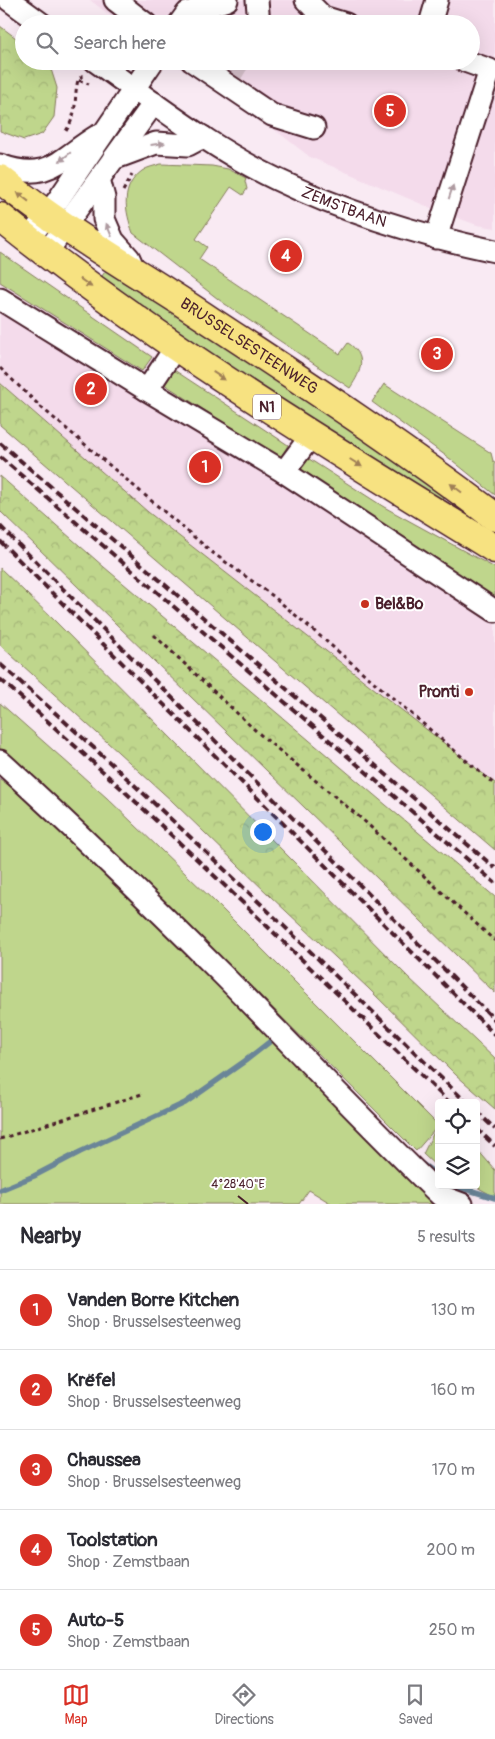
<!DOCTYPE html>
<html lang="en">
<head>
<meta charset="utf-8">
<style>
	body { margin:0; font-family:Pangolin,sans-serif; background:#f7f7f7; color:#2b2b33 }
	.controls { position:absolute; right:15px; bottom:15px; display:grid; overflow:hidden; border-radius:5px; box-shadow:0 5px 20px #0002 }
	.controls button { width:45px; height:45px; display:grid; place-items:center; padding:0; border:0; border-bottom:1px solid #e1e1e2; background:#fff; color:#2b2b33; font:25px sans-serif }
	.you { position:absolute; left:262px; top:831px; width:18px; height:18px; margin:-12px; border:4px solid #fff; border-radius:50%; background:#1a73e8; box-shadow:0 0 0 8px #1a73e833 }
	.badge { display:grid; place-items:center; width:32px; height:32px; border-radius:50%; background:#d93025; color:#fff; font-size:16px; font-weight:700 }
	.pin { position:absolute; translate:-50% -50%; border:2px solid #fff; box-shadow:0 1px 5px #0006 }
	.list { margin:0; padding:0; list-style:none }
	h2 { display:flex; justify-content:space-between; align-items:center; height:65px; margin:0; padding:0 20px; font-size:21px }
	h2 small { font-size:16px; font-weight:400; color:#7c7c81 }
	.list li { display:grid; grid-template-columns:32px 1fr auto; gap:15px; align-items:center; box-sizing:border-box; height:80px; padding:0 20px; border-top:1px solid #e1e1e2 }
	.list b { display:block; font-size:19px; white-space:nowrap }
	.list p { margin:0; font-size:16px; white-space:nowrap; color:#7c7c81 }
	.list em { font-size:16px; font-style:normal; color:#7c7c81 }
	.icon { flex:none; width:28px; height:28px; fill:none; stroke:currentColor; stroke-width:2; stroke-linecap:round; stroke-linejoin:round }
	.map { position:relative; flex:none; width:495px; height:1204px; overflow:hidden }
	.search { position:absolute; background:#fff; box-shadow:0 5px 20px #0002; left:15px; right:15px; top:15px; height:55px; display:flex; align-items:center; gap:12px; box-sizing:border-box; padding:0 18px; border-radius:28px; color:#7c7c81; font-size:19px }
	.sheet { height:465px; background:#fff }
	nav { display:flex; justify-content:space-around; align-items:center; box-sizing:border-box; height:70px; border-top:1px solid #e1e1e2; background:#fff; font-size:14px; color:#7c7c81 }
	nav a { display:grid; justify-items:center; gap:2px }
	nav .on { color:#d93025 }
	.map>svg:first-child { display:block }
	.built { fill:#f4dbeb }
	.grass { fill:#bfd68c; stroke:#847a5c }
	.forest { fill:url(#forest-crowns); stroke:#847a5c }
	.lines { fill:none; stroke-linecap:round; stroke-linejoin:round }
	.stream { stroke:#6a8598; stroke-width:5.5 }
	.minor-tunnel { stroke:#d6c1cb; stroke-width:21; stroke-dasharray:21 11; stroke-linecap:butt }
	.minor-casing { stroke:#4a1f2b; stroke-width:25 }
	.major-casing { stroke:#4a1f2b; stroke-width:31 }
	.path { stroke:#4a1f2b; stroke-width:3; stroke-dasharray:4 4; stroke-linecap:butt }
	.minor { stroke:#fff; stroke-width:21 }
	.major { stroke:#f7e281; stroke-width:28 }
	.rail { stroke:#4a1f2b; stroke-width:4; stroke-dasharray:8 4; stroke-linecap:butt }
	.oneway { fill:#ae9aa0 }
	.oneway2 { fill:#a08056 }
	.ticks { fill:none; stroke:#4a1f2b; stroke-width:2 }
	.poi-dot { fill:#c8321e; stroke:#fff; stroke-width:2 }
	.labels { text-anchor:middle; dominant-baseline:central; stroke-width:4; stroke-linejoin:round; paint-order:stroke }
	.shield { fill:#fff; stroke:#80626b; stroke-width:1 }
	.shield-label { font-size:15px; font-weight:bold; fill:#4a1f2b }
	.street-label { font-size:16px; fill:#4a1f2b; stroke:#fff }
	.poi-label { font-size:16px; font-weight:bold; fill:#4a1f2b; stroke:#fff; text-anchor:start }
	.ticks-label { font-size:12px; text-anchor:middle; fill:#4a1f2b; stroke:#fff; stroke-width:4; stroke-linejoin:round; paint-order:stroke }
</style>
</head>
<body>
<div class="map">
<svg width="495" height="1204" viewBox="0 0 495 1204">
	<defs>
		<pattern id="forest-crowns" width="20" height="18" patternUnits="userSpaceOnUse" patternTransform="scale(1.25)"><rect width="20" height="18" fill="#bfd68c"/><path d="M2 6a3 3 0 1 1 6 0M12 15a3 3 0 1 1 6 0" fill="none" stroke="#a6b779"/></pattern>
	</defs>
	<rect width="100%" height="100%" fill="#f9eaf3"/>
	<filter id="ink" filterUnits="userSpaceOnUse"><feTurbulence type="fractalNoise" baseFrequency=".02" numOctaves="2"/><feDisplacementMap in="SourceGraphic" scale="10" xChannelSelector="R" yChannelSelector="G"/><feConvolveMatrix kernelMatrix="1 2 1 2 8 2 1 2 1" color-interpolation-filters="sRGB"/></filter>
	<g filter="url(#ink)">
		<path class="built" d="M90,0H495V228L477,225L431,208L310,157L279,133L170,61H471V24H121Z
			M0,256L384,507L495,567V783L148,512L3,386L0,383Z"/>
		<path class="grass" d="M161,164L212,166L228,169L246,178L245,181L247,189L243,195L231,187L196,239L207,247L199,259L340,354L348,343C367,355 362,371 350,388L222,302L133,233C125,211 120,187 142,171C147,167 155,166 161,164Z
			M0,252L152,357L142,371L0,282Z
			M110,265L445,496L443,501L436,502L99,280Z
			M174,370L288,445L280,459L164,384Z
			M384,384L491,453L493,461L495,462V495L453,461L372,402Z
			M306,457L384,507L495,568V600L305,474L300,467Z
			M0,703L107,798L214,901L439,1126V1169L423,1154L436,1128L416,1151C280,1015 144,879 0,751Z
			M0,779L53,817L449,1204H332L309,1190L299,1204H0Z
			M476,1148L495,1170V1197L473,1185H476Z"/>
		<path class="forest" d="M0,26L24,44V61H46L49,63L57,88L54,117L42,134L24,140L0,131Z
			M0,383L148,512L495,783V850L0,425Z
			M0,476L104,567L495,897V993L0,511Z
			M0,568L53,619L408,977L495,1059V1109L456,1075L368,988L270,896L172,801L0,645Z"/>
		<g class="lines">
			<path class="stream" d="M422,1164L439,1176
				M453,1185L495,1198
				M0,1190L34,1176L80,1152L185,1103L245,1061L277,1036"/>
			<path class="minor-tunnel" d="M228,80L240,61"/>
			<defs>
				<g id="minor">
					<path d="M9,0L42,24"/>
					<path d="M115,0L146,24"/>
					<path d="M257,0L259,24"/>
					<path d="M306,0L323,17L346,24"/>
					<path d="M179,24L187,13L227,0"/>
					<path d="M430,24L437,0"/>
					<path id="s1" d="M95,61C153,102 211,148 276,179C346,213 419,235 495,251"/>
					<path d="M192,61L272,115L314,128"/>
					<path d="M113,159L156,143L188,145L203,137"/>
					<path d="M0,165C49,183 59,159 97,136"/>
					<path d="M99,179L104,198V219L113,240L129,258L133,267"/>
					<path d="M436,238L490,70L465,61"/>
					<path d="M28,240L58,200L153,61"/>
					<path d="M46,254L75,212L154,103"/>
					<path d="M0,299L147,390L284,472L495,611"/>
					<path d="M147,390L175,348"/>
					<path d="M284,472L311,436"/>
					<path d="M0,761C77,831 152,904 226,978C298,1051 367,1125 441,1196L462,1204"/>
				</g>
				<g id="major">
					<path id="s2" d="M0,179C58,226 123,264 185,304C290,373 395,441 495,517"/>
					<path d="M0,217C155,342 326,445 495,549"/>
				</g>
			</defs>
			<use href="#minor" class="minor-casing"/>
			<use href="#major" class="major-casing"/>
			<path class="path" d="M83,75L78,80L89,84
				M66,131C79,110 73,100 78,80
				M123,191L132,175
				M0,368L42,408L213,553L273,596L495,785
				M154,635L256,731L363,820L495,941
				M0,1139L142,1094"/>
			<use href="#minor" class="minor"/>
			<use href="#major" class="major"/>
			<path class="rail" d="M0,443L495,868
				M0,457L495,883
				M0,526L495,1020
				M0,541L495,1035
				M0,664C161,805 313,954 467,1103
				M0,679C155,815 302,960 450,1103
				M476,1111L495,1129
				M476,1128L495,1146"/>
		</g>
		<defs><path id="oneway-solid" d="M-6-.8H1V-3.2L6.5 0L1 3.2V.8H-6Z" transform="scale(1.25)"/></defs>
		<g class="oneway">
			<use href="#oneway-solid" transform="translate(158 144) rotate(-7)"/>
			<use href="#oneway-solid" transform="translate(65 157) rotate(141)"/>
			<use href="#oneway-solid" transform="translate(451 192) rotate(-72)"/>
			<use href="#oneway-solid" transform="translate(109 230) rotate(-113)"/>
		</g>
		<g class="oneway2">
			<use href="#oneway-solid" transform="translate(23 197) rotate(-142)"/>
			<use href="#oneway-solid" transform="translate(86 283) rotate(36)"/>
			<use href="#oneway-solid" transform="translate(219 376) rotate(33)"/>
			<use href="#oneway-solid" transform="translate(356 463) rotate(32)"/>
			<use href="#oneway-solid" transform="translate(456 488) rotate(-143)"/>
		</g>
	</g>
	<path class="ticks" d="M238,1196L248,1204"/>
	<g class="poi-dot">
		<circle cx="365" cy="604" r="5"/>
		<circle cx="469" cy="692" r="5"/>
	</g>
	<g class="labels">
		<rect class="shield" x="253" y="394.5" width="28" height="25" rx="4"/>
		<g class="shield-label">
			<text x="267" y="407">N1</text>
		</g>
		<g class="street-label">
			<text stroke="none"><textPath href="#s1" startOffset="290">ZEMSTBAAN</textPath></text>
			<text stroke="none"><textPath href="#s2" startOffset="300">BRUSSELSESTEENWEG</textPath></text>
		</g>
		<g class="poi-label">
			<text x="375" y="604">Bel&amp;Bo</text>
			<text x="459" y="692" text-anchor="end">Pronti</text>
		</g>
	</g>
	<g class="ticks-label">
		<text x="238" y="1188">4°28'40"E</text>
	</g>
</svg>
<div class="controls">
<button><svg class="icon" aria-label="locate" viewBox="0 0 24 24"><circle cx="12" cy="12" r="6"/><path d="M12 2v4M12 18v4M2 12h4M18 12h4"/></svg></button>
<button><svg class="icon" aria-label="layers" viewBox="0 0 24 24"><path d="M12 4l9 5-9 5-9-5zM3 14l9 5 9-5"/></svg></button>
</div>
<div class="you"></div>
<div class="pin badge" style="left:205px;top:467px">1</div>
<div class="pin badge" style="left:91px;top:389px">2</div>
<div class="pin badge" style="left:437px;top:354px">3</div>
<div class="pin badge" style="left:286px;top:256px">4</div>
<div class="pin badge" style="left:390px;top:111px">5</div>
<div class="search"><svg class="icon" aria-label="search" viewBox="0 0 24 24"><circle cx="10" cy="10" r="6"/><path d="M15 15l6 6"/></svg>Search here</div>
</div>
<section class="sheet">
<h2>Nearby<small>5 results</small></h2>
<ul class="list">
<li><span class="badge">1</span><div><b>Vanden Borre Kitchen</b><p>Shop · Brusselsesteenweg</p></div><em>130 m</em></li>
<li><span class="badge">2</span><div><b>Krëfel</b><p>Shop · Brusselsesteenweg</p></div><em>160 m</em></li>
<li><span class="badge">3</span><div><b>Chaussea</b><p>Shop · Brusselsesteenweg</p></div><em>170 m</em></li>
<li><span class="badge">4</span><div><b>Toolstation</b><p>Shop · Zemstbaan</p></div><em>200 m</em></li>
<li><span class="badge">5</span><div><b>Auto-5</b><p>Shop · Zemstbaan</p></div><em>250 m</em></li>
</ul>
</section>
<nav>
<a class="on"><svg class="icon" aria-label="map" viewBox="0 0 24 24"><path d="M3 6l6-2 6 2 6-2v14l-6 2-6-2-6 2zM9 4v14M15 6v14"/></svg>Map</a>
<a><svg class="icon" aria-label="directions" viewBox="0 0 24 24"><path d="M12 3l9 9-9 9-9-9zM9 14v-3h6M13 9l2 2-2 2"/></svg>Directions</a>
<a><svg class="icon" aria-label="saved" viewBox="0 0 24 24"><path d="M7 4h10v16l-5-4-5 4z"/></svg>Saved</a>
</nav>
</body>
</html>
